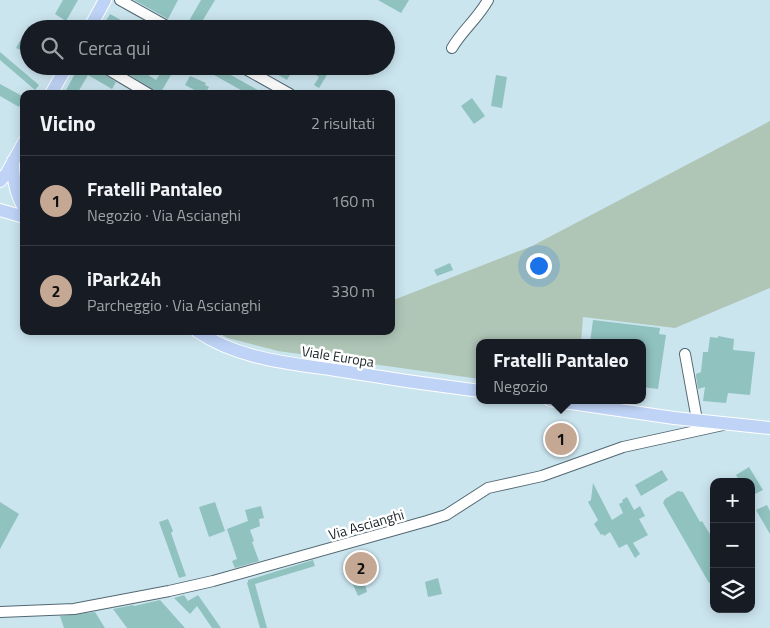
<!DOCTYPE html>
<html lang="it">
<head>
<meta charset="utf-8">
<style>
	body { margin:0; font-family:"Titillium Web",sans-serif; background:#20242c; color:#f1f3f6 }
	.controls { position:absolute; right:15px; bottom:15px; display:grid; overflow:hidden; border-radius:10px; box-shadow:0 2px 12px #0003 }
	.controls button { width:45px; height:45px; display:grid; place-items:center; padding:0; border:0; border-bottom:1px solid #363941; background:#171b24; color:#f1f3f6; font:25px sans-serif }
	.you { position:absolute; left:538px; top:265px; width:18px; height:18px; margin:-12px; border:4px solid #fff; border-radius:50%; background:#1a73e8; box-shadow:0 0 0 8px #1a73e833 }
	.badge { display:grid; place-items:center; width:32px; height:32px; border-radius:50%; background:#c5a894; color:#111; font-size:16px; font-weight:700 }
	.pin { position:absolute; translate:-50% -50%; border:2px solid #fff; box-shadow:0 1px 5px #0006 }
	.popup { position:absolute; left:476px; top:339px; width:170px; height:65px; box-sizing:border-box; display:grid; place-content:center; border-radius:10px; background:#171b24; filter:drop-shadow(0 1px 4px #0005); font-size:16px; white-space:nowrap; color:#9ea1a6 }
	.popup b { font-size:19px; color:#f1f3f6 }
	.popup::after { content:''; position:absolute; left:50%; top:100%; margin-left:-10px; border:10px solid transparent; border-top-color:#171b24 }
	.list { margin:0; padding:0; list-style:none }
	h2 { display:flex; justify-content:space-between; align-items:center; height:65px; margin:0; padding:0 20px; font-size:21px }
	h2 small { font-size:16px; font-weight:400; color:#9ea1a6 }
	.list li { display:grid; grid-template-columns:32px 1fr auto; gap:15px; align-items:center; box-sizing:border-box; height:90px; padding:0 20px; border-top:1px solid #363941 }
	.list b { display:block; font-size:19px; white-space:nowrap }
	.list p { margin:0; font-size:16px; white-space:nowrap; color:#9ea1a6 }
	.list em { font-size:16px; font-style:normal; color:#9ea1a6 }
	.icon { flex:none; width:28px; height:28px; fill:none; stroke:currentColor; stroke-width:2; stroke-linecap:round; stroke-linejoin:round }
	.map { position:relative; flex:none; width:770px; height:628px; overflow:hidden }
	.search { position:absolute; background:#171b24; box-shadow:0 2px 12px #0003; left:20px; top:20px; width:375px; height:55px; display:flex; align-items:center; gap:12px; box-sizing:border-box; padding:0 18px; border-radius:28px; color:#9ea1a6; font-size:19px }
	.panel { position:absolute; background:#171b24; box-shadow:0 2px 12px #0003; left:20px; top:90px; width:375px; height:245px; border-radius:10px }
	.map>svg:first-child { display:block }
	.green { fill:#afc6b7 }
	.building { fill:#90c2bf }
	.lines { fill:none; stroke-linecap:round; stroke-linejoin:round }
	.minor-casing { stroke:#526872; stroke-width:12 }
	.major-casing { stroke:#fff; stroke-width:14 }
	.minor { stroke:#fff; stroke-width:10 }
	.major { stroke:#bed3f6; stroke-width:12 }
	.labels { text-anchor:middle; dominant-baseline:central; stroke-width:5; stroke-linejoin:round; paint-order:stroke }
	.street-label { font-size:14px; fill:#192226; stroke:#fff }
</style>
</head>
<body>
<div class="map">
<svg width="770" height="628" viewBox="0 0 770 628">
	<rect width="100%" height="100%" fill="#cbe5ef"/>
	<path class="green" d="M770,121V288L675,328L583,317L581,343H480V379L278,351L228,338L215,331H391V301L532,246Z"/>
	<path class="building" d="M63,0H78L66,21L55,14Z
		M134,0H178L168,19Z
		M201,0H215L200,25L189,21Z
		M378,0H409L401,13Z
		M110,14L130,25L128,29H101Z
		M29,25V54L16,48Z
		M0,52L39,85L35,90L0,60Z
		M79,66H90L116,82L112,89L88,75L77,94H64Z
		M116,66H134L156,80L165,66H176L160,94Z
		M198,66H221L220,69L265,94H248Z
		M263,66H295L287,80Z
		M301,66H323L330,70L319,88L314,85L319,77Z
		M496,75L507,77L502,108L491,106Z
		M190,76L206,83L205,85L209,87L205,94H202L185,85Z
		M0,84L24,97L19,107L0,96Z
		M472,98L485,116L474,124L461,106Z
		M450,263L453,270L437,276L434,270Z
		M593,320L660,328L659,334L666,335L658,389L642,387V343H590Z
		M718,336L734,339L733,350L755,352L750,395L728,393L726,403L703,401L705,387L698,389L696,376V374L701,372L703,352H708L710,337L718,338Z
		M749,467L763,490L751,496V482H740L736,475Z
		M662,470L668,480L641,496L635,485Z
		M593,483L612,520L623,513L619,504L623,502L622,500L627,497L634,510L640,506L645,516L639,519L648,535L633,543L640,554L635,558L627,544L619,548L610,532L604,536L603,534L601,535L594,524L598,520L588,502L591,500Z
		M678,491L683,492L700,522L702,521L714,541V580L709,583L663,503L665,499Z
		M0,502L19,514L0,549Z
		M215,502L225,531L209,537L199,507Z
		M767,505L770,511V534L756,510Z
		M261,506L264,518L259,519L260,526L250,530L254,541L252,542L259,561L235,568L232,561L237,559L227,529L248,521L245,510Z
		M168,519L173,531L171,533L186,576L179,578L159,522Z
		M313,560L315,566L255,584L267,628H260L247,583L248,582V580Z
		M363,578L367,592L358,596L352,582Z
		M438,578L442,594L428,597L425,582Z
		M184,595L188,601L198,595L221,628H212L197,606L190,614L174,598Z
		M160,600L185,628H127L113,609L133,605L134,606Z
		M95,612L105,628H64L60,616Z"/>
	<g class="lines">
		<defs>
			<path id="minor" d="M120,0L172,29
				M452,48C462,31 478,18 488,0
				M102,66L149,94
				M240,66L290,94
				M685,354L697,420
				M0,612L74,609L169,591L213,581L427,521L446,515L488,488L542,476L623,447L723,425"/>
			<path id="major" d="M89,29L105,0
				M51,94L67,66
				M13,161C13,178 15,192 24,208
				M0,181L7,173L24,142
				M0,210L24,217
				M197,331C238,359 288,363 336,370C384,378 432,385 480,391
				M550,400L674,418L770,428"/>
		</defs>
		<use href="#minor" class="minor-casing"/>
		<use href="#major" class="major-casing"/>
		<use href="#minor" class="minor"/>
		<use href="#major" class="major"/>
	</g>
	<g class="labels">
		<g class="street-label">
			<text transform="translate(338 356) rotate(9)">Viale Europa</text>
			<text transform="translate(366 524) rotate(-16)">Via Ascianghi</text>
		</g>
	</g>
</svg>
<div class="controls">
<button>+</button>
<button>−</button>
<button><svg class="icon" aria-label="layers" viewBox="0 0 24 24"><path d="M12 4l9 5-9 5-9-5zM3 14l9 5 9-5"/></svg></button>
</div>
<div class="you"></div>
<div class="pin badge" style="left:561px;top:439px">1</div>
<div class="popup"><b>Fratelli Pantaleo</b>Negozio</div>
<div class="pin badge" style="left:361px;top:568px">2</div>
<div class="search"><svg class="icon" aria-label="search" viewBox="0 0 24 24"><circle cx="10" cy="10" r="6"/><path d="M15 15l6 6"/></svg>Cerca qui</div>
<section class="panel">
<h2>Vicino<small>2 risultati</small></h2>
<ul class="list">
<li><span class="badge">1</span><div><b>Fratelli Pantaleo</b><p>Negozio · Via Ascianghi</p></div><em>160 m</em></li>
<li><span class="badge">2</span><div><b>iPark24h</b><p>Parcheggio · Via Ascianghi</p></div><em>330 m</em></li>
</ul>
</section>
</div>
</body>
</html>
